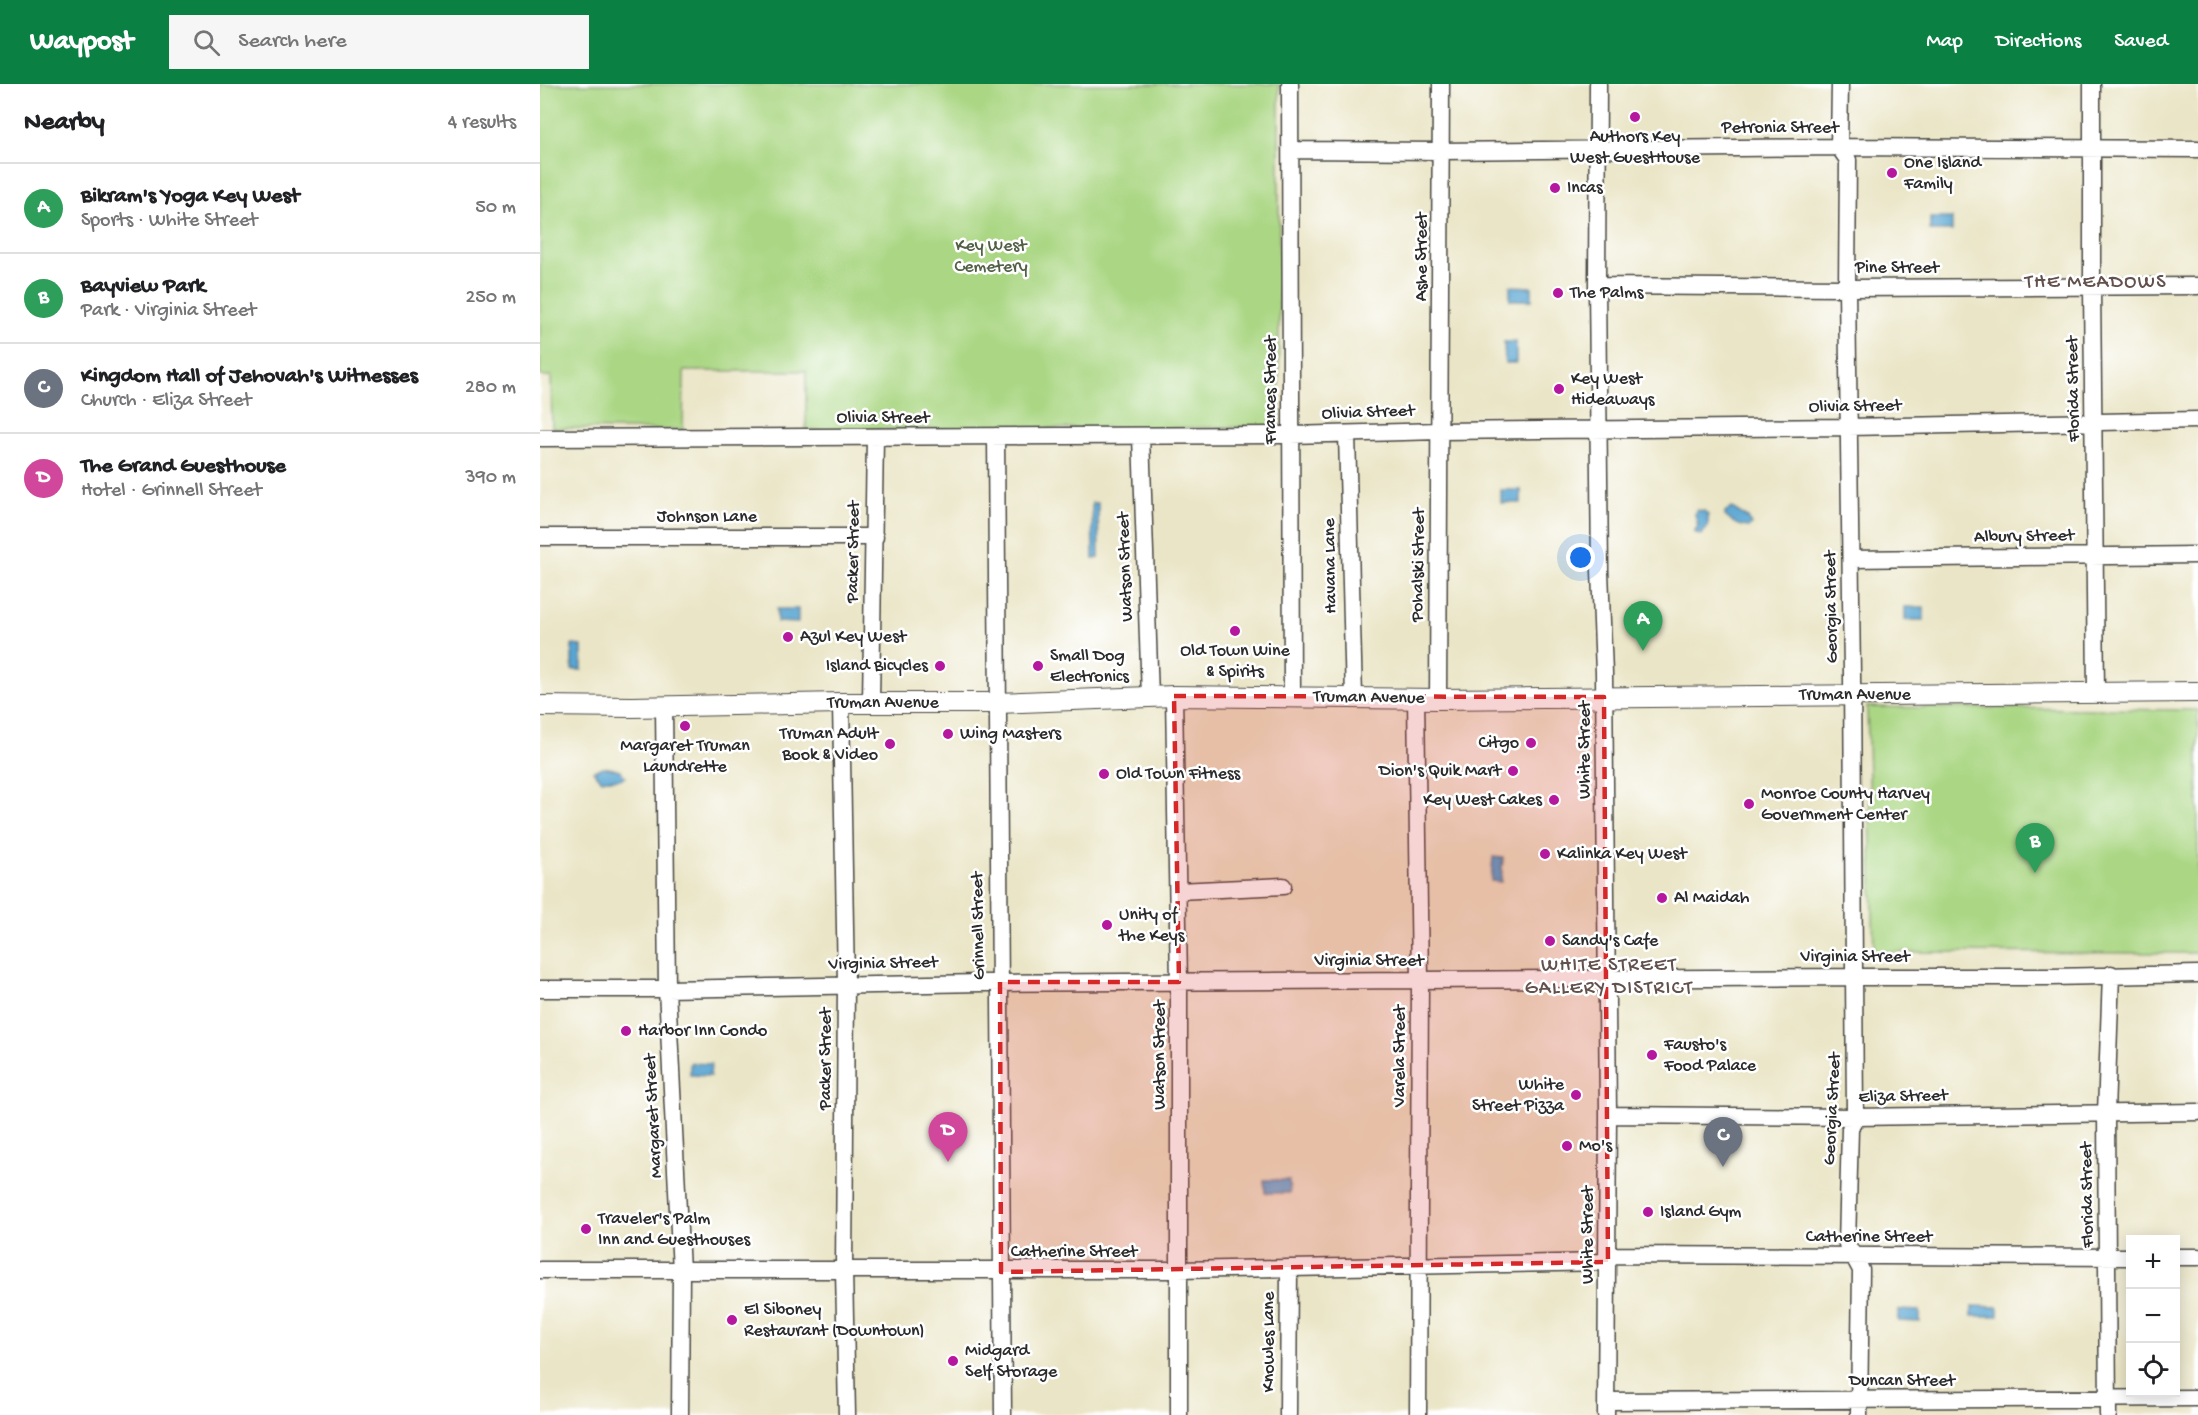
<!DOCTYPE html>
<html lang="en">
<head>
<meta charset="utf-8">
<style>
	body { margin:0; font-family:"Gochi Hand",sans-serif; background:#f6f6f6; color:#202124 }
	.controls { position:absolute; right:18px; bottom:18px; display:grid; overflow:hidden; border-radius:0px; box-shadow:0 3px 15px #0003 }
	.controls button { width:54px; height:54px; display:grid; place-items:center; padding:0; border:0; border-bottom:2px solid #e0e0e0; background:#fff; color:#202124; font:30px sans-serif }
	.you { position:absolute; left:1041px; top:474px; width:21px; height:21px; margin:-15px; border:4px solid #fff; border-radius:50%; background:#1a73e8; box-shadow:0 0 0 9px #1a73e833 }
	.badge { display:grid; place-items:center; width:39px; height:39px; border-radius:50%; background:#0b8043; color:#fff; font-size:20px; font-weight:700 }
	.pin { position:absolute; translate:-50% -50px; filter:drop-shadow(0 2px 3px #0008) }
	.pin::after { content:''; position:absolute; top:32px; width:21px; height:18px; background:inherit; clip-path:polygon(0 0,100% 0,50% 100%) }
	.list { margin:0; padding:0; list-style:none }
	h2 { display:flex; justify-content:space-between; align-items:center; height:78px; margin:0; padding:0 24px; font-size:26px }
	h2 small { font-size:20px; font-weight:400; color:#757577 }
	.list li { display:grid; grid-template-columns:39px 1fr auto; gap:18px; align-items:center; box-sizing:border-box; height:90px; padding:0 24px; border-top:2px solid #e0e0e0 }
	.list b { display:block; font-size:22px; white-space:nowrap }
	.list p { margin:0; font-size:20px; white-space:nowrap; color:#757577 }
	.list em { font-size:20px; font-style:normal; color:#757577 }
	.icon { flex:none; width:33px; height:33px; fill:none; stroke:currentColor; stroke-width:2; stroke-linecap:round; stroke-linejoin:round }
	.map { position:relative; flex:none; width:1658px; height:1331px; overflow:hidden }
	header { display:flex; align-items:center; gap:36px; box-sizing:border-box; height:84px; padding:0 30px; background:#0b8043; color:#fff }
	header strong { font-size:28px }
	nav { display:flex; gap:33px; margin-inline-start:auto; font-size:21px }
	.search { width:420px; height:54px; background:#f6f6f6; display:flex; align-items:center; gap:15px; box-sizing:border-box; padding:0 21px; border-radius:0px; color:#757577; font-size:22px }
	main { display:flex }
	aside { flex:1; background:#fff }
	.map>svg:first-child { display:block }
	.green { fill:#abd784; stroke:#6b8158; stroke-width:1.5 }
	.water { fill:#59a5d1; stroke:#42687e; stroke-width:1.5 }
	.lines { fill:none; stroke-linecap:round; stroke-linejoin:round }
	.minor-casing { stroke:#484742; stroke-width:19 }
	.major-casing { stroke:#484742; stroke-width:22 }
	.minor { stroke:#fff; stroke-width:16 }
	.major { stroke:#fff; stroke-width:20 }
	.marked { fill:#d62828; fill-opacity:0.2; stroke:#d62828; stroke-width:4.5; stroke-dasharray:12 8; stroke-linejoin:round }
	.poi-dot { fill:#b5179e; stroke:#fff; stroke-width:2 }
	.labels { text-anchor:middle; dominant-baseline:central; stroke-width:5; stroke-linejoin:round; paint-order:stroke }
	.street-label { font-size:18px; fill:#2b2b2b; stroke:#fff }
	.poi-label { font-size:18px; fill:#2b2b2b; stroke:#fff; text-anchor:start }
	.park-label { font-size:18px; fill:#515f46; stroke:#fff }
	.neighbourhood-label { font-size:20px; letter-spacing:1.5px; fill:#62514d; stroke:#fff }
</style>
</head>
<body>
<header>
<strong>Waypost</strong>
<div class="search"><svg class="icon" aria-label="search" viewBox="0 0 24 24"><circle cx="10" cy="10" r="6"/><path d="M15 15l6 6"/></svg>Search here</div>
<nav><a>Map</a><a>Directions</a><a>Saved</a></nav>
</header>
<main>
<aside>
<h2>Nearby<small>4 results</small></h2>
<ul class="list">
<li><span class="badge" style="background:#2e9e5b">A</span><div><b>Bikram's Yoga Key West</b><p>Sports · White Street</p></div><em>50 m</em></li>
<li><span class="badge" style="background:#2e9e5b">B</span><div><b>Bayview Park</b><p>Park · Virginia Street</p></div><em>250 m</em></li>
<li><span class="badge" style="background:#6b7280">C</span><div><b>Kingdom Hall of Jehovah's Witnesses</b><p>Church · Eliza Street</p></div><em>280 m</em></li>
<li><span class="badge" style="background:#d1479c">D</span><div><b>The Grand Guesthouse</b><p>Hotel · Grinnell Street</p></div><em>390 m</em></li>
</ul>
</aside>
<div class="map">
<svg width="1658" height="1331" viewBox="0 0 1658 1331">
	<rect width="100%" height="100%" fill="#fff"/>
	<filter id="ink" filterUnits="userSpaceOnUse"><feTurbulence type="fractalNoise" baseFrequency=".0167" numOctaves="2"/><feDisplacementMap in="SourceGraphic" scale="12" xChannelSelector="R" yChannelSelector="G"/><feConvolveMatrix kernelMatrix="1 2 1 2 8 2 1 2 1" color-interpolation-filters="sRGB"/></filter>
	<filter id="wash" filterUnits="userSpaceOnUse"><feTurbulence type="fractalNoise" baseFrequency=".008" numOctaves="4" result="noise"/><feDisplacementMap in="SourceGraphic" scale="24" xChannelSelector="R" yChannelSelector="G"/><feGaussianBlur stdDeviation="1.35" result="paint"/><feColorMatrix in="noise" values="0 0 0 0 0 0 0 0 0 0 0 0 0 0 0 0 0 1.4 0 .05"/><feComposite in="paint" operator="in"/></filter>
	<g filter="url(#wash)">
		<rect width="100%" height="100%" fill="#eae5c6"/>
		<path class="green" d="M0,0H739V343L266,346V287H144L143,346L12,344L11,292H0Z
			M1327,623L1658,626V869L1334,868Z"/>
		<path class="water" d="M1390,134H1412V147H1390Z
			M970,202L992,203V216H970Z
			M964,258H976V279H965Z
			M961,406H981V419H961Z
			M552,419H558L559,474L553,475Z
			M1192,424L1208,434L1211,441L1209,443C1199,443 1192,439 1185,432V429Z
			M1156,426L1164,427L1168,431V442L1161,451L1154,448L1158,442L1155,430Z
			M1365,523H1384V536H1365Z
			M237,525H258V539L237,538Z
			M32,561L42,562V586H32Z
			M63,683L80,686L85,693C78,698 70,693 62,696L53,687Z
			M953,773L963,774L961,798L951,797Z
			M150,979L171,980L170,992L150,991Z
			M724,1096H749L750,1109H725Z
			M1432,1222L1458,1223V1232H1432Z
			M1358,1226L1380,1227V1238L1358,1237Z"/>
	</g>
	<g filter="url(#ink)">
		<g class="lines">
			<defs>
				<path id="minor" d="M750,0L752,613
					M1058,0L1057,202L1060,487L1064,589L1068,1031L1066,1331
					M1300,0L1299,63L1308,76L1307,204L1312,591L1315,1033L1310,1045L1307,1160L1321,1186L1319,1331
					M1552,0V203L1556,609
					M751,66L902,67L1299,63L1658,65
					M1057,202L1307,204L1658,202
					M807,350L814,613
					M456,352L463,1331
					M601,352L610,613
					M0,354L751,351L900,347L1308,343L1658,336
					M0,453H335
					M1311,475L1658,471
					M634,612L639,898V1331
					M876,614L880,896L878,1331
					M898,615L901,0
					M301,619L306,900L304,1186L307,1331
					M331,619L335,353
					M124,623L127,905L141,1187L140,1331
					M638,807L743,802
					M0,905H127L442,899L1315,893H1511L1658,890
					M1068,1031L1315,1033L1658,1028
					M1068,1171L1590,1173
					M1636,1173H1658
					M0,1186H638L1068,1178
					M1066,1317L1658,1314
					M748,1331L749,1185
					M1568,1331L1566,1029L1571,890"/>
				<path id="major" d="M0,622L92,623L301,619H457L634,612L898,615L1658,608"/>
			</defs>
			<use href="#minor" class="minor-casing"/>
			<use href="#major" class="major-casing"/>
			<use href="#minor" class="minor"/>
			<use href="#major" class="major"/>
		</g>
	</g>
	<path class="marked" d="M634,612L1064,613L1068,1178L461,1188L460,898H639Z"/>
	<g class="poi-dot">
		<circle cx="1095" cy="33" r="6"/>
		<circle cx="1352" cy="89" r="6"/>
		<circle cx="1015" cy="104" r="6"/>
		<circle cx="1018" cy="209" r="6"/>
		<circle cx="1019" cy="305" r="6"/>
		<circle cx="695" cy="547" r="6"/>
		<circle cx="248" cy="553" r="6"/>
		<circle cx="400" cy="582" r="6"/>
		<circle cx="498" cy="582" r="6"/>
		<circle cx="145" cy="642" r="6"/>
		<circle cx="408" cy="650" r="6"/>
		<circle cx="991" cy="659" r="6"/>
		<circle cx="350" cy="660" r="6"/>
		<circle cx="973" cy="687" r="6"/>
		<circle cx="564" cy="690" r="6"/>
		<circle cx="1014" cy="716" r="6"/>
		<circle cx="1209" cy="720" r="6"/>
		<circle cx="1005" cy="770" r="6"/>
		<circle cx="1122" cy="814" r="6"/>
		<circle cx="567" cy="841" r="6"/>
		<circle cx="1010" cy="857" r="6"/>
		<circle cx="86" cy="947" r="6"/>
		<circle cx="1112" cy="971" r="6"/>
		<circle cx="1036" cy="1011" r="6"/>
		<circle cx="1027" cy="1062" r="6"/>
		<circle cx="1108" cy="1128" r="6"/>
		<circle cx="46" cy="1145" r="6"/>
		<circle cx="192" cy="1236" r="6"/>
		<circle cx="413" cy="1277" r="6"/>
	</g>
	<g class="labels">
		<g class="street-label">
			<text x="1240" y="44">Petronia Street</text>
			<text transform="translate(882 173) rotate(-90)">Ashe Street</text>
			<text x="1357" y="184">Pine Street</text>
			<text transform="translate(1534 305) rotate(-91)">Florida Street</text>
			<text transform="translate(731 306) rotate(-90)">Frances Street</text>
			<text transform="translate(1315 323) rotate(-1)">Olivia Street</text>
			<text transform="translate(828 329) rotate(-2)">Olivia Street</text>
			<text x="343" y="334">Olivia Street</text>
			<text x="167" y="433">Johnson Lane</text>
			<text transform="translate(1484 453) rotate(-1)">Albury Street</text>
			<text transform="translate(314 468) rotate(-89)">Packer Street</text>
			<text transform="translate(879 481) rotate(-89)">Pohalski Street</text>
			<text transform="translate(791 482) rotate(-91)">Havana Lane</text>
			<text transform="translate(586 483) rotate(-92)">Watson Street</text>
			<text transform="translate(1292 523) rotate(-91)">Georgia Street</text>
			<text x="1315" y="611">Truman Avenue</text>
			<text transform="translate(829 614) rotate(1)">Truman Avenue</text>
			<text x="343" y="619">Truman Avenue</text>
			<text transform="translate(1045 666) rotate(-90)">White Street</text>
			<text transform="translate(439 842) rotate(-91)">Grinnell Street</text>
			<text x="1315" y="873">Virginia Street</text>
			<text x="829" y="877">Virginia Street</text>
			<text transform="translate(343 880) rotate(-1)">Virginia Street</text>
			<text transform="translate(620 971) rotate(-90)">Watson Street</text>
			<text transform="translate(860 972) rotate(-90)">Varela Street</text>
			<text transform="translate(286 975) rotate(-90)">Packer Street</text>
			<text transform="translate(1363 1013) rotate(-1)">Eliza Street</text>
			<text transform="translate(1293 1025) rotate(-87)">Georgia Street</text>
			<text transform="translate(114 1032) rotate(-93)">Margaret Street</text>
			<text transform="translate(1548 1111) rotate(-91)">Florida Street</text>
			<text transform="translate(1048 1151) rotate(-90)">White Street</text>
			<text x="1329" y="1153">Catherine Street</text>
			<text x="534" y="1168">Catherine Street</text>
			<text transform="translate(729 1258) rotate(-90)">Knowles Lane</text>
			<text x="1362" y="1297">Duncan Street</text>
		</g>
		<g class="poi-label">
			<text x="1095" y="53" text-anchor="middle">Authors Key<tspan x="1095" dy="21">West GuestHouse</tspan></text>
			<text x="1364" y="79">One Island<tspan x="1364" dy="21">Family</tspan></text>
			<text x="1027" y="104">Incas</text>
			<text x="1030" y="209">The Palms</text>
			<text x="1031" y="295">Key West<tspan x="1031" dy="21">Hideaways</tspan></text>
			<text x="260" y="553">Azul Key West</text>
			<text x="695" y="567" text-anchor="middle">Old Town Wine<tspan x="695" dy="21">&amp; Spirits</tspan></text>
			<text x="510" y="572">Small Dog<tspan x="510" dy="21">Electronics</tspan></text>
			<text x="388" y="582" text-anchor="end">Island Bicycles</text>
			<text x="338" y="650" text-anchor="end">Truman Adult<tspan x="338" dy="21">Book &amp; Video</tspan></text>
			<text x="420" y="650">Wing Masters</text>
			<text x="979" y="659" text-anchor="end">Citgo</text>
			<text x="145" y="662" text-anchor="middle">Margaret Truman<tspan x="145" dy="21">Laundrette</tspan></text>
			<text x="961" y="687" text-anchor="end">Dion's Quik Mart</text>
			<text x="576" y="690">Old Town Fitness</text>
			<text x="1221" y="710">Monroe County Harvey<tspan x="1221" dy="21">Government Center</tspan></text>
			<text x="1002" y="716" text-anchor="end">Key West Cakes</text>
			<text x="1017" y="770">Kalinka Key West</text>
			<text x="1134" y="814">Al Maidah</text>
			<text x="579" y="831">Unity of<tspan x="579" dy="21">the Keys</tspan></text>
			<text x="1022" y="857">Sandy's Cafe</text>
			<text x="98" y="947">Harbor Inn Condo</text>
			<text x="1124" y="961">Fausto's<tspan x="1124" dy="21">Food Palace</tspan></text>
			<text x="1024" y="1001" text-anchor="end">White<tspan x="1024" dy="21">Street Pizza</tspan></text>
			<text x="1039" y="1062">Mo's</text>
			<text x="1120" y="1128">Island Gym</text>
			<text x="58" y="1135">Traveler's Palm<tspan x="58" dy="21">Inn and Guesthouses</tspan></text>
			<text x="204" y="1226">El Siboney<tspan x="204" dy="21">Restaurant (Downtown)</tspan></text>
			<text x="425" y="1267">Midgard<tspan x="425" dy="21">Self Storage</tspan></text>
		</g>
		<g class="park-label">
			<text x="451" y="162">Key West<tspan x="451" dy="21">Cemetery</tspan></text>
		</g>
		<g class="neighbourhood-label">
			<text x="1556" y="199">THE MEADOWS</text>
			<text x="1069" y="882">WHITE STREET<tspan x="1069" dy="23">GALLERY DISTRICT</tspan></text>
		</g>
	</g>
</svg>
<div class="controls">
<button>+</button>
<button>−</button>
<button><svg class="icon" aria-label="locate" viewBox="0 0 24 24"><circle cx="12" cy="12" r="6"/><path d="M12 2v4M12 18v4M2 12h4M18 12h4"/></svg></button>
</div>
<div class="you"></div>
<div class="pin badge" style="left:1103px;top:567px;background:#2e9e5b">A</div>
<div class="pin badge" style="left:1495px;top:789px;background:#2e9e5b">B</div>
<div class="pin badge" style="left:1183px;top:1083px;background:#6b7280">C</div>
<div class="pin badge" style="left:408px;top:1078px;background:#d1479c">D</div>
</div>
</main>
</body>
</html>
